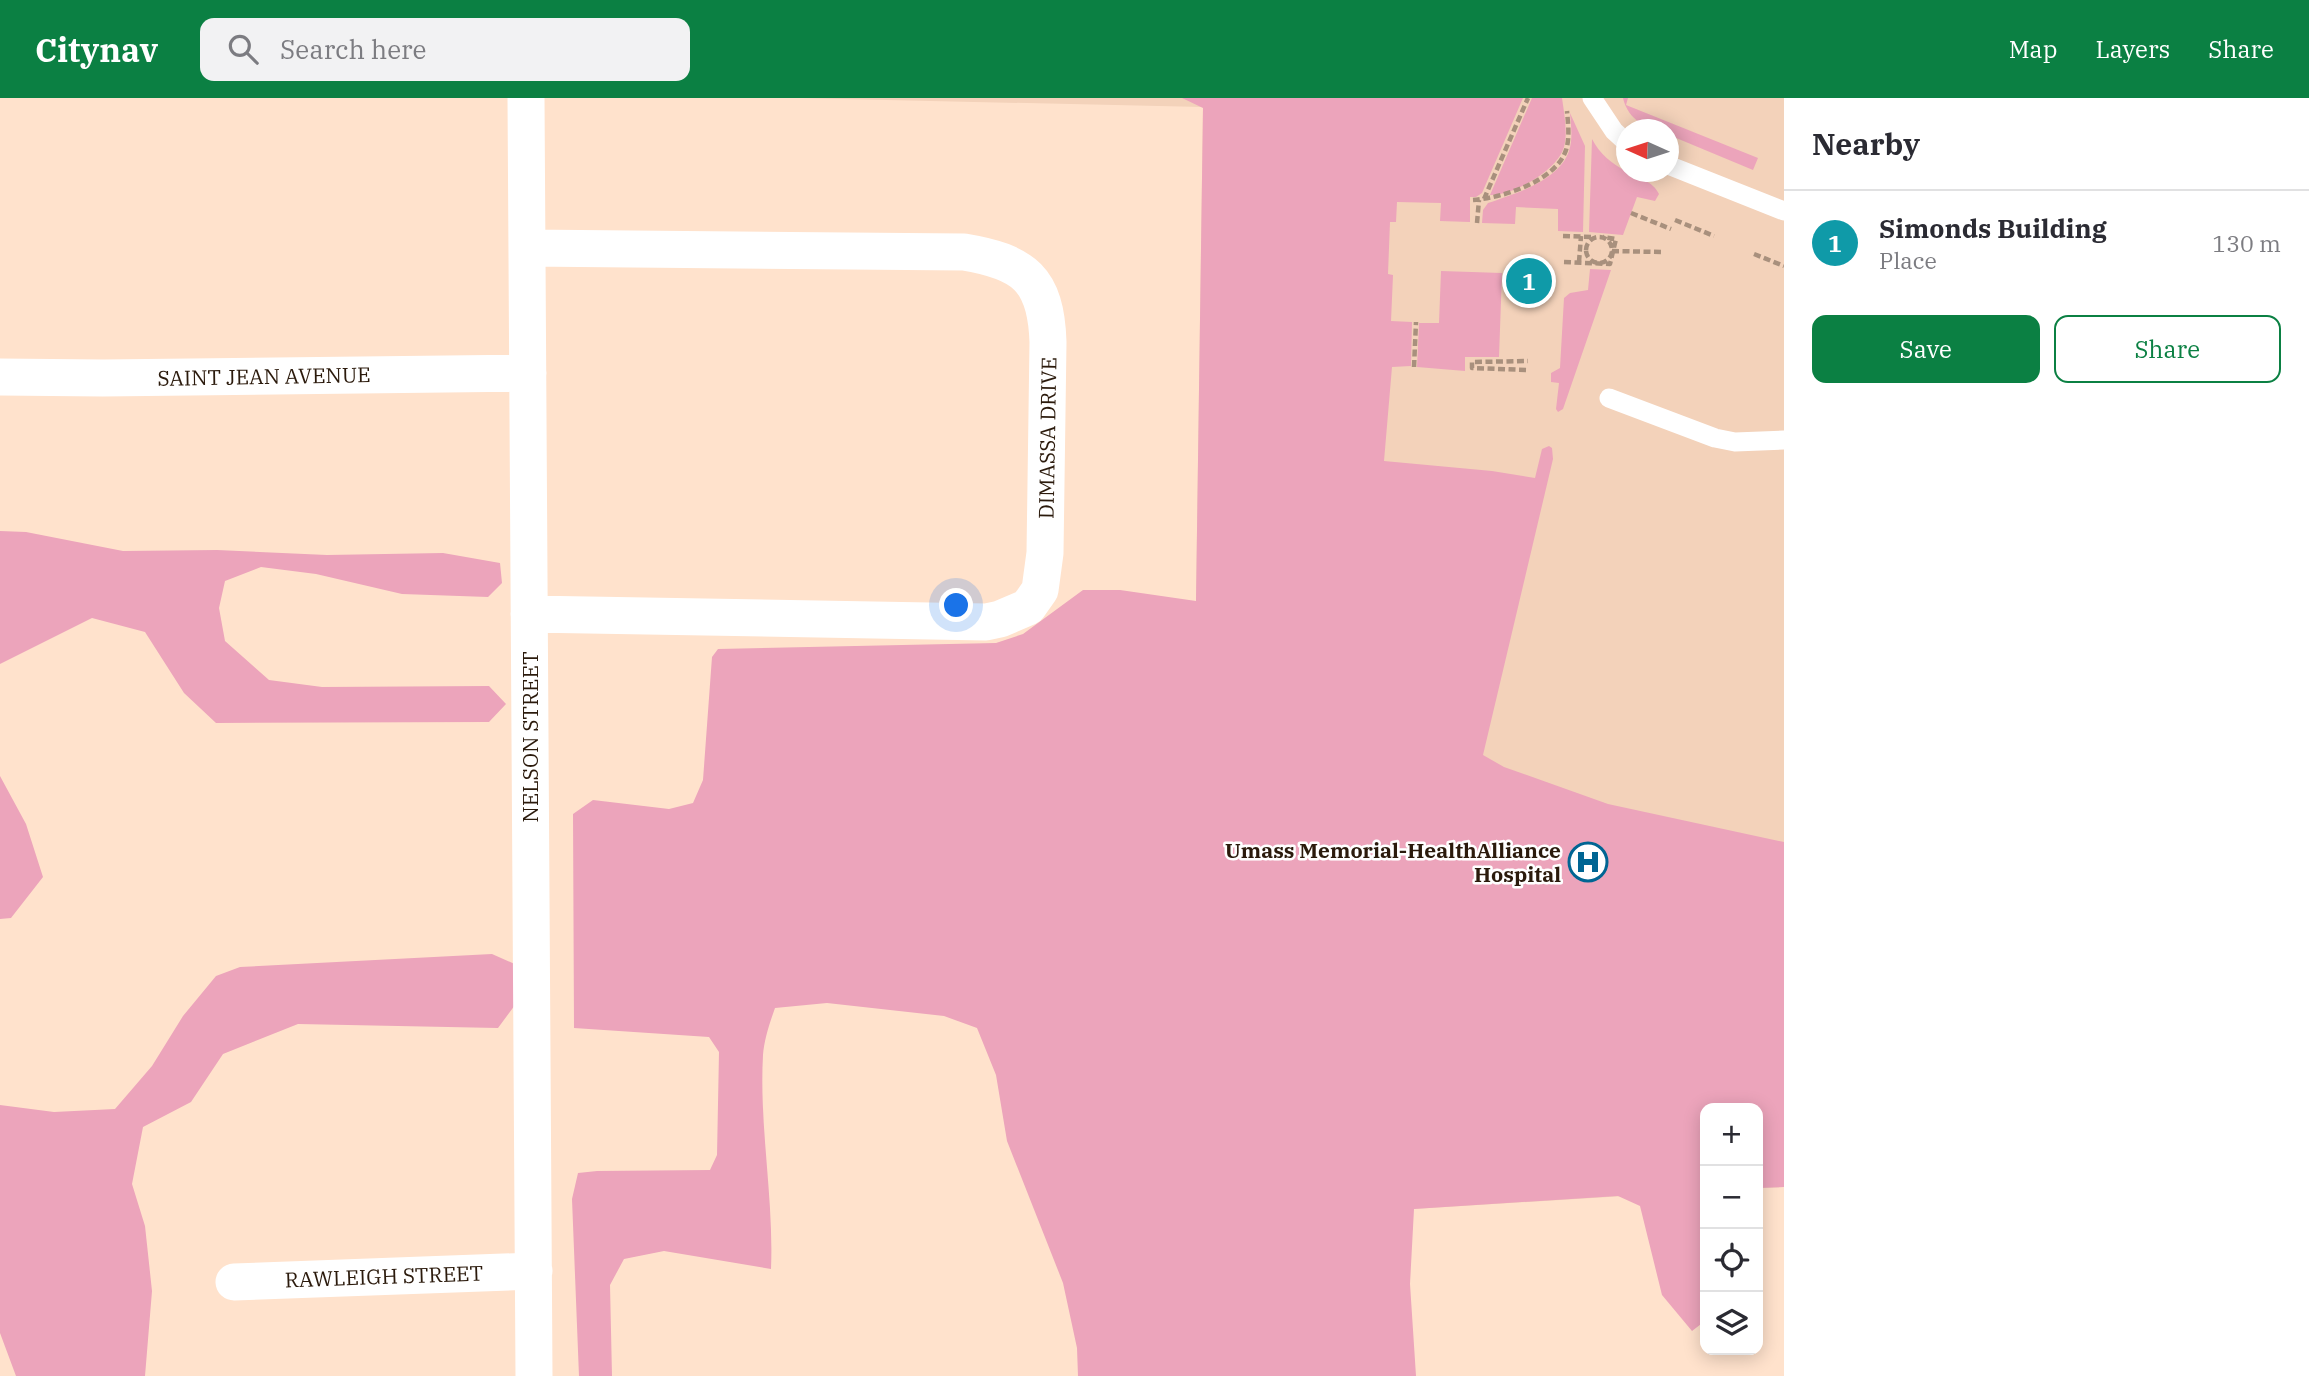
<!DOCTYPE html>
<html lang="en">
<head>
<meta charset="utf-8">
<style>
	body { margin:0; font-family:"IBM Plex Serif",serif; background:#f2f2f3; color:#2b2b33 }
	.controls { position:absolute; right:21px; bottom:21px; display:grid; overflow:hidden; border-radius:14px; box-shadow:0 4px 18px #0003 }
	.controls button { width:63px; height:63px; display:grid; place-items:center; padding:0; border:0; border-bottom:2px solid #e1e1e2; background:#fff; color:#2b2b33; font:35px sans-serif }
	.compass { position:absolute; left:1616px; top:21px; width:63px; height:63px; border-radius:50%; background:#fff; box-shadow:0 4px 18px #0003; rotate:273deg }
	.you { position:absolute; left:957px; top:508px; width:24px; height:24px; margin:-18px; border:5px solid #fff; border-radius:50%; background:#1a73e8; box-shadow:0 0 0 10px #1a73e833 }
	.badge { display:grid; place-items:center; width:46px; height:46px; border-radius:50%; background:#0b8043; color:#fff; font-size:23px; font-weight:700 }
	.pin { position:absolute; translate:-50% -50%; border:4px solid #fff; box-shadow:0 2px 7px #0006 }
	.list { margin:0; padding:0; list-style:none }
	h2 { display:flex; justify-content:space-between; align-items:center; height:91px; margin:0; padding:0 28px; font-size:30px }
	h2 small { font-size:23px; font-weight:400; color:#7c7c81 }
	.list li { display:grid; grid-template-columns:46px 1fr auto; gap:21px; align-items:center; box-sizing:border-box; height:105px; padding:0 28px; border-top:2px solid #e1e1e2 }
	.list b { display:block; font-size:26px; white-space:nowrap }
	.list p { margin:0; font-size:23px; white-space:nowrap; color:#7c7c81 }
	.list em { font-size:23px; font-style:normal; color:#7c7c81 }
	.actions { display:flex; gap:14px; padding:21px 28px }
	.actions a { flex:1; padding:16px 0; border:2px solid #0b8043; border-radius:14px; text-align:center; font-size:24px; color:#0b8043 }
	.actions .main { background:#0b8043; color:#fff }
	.icon { flex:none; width:38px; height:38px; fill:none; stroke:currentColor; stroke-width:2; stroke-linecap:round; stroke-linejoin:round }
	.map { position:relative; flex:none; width:1784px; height:1278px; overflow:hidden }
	header { display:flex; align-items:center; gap:42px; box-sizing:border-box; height:98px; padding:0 35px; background:#0b8043; color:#fff }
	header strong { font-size:33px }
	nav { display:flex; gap:38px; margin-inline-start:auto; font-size:24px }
	.search { width:490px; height:63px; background:#f2f2f3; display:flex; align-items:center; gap:18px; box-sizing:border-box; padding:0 24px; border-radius:14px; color:#7c7c81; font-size:26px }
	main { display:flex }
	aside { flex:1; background:#fff }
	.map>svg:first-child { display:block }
	.built { fill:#f3d2ba; fill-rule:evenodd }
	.green { fill:#eca4bb }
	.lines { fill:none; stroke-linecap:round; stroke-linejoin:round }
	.path { stroke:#a8907d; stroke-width:4.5; stroke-dasharray:7 3.5; stroke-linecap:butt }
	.lane { stroke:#fff; stroke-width:19 }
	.street { stroke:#fff; stroke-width:37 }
	.labels { text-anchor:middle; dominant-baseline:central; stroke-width:5; stroke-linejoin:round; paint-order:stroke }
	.street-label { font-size:21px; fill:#2b1a0c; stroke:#fff }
	.poi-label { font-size:21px; font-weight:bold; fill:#2b1a0c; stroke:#fff; text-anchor:end }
</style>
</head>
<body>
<header>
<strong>Citynav</strong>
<div class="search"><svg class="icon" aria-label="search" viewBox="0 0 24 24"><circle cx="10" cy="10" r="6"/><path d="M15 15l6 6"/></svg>Search here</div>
<nav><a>Map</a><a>Layers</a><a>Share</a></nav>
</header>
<main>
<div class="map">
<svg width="1784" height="1278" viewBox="0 0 1784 1278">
	<rect width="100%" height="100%" fill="#ffe2cc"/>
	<path class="built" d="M799,0H1784V1089L1758,1090V1010H1705V1093L1413,1111L1196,504L1203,9ZM1626,32H1668V74H1626Z"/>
	<path class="green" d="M1182,0H1523L1482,95L1476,99H1470V124L1440,123L1441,105L1397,104L1396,124H1390L1388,176L1393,177L1391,223L1412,224L1411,268L1392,269L1384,363L1492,373L1535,380L1542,351L1549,348L1552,350L1553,361L1483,657L1504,669L1608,706L1784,744V1089L1758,1090V1010H1705V1223L1692,1233L1662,1197L1640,1108L1618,1098L1414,1111L1410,1186L1416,1278H1078L1077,1250L1063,1185L1007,1043L996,977L977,930L944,918L827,905L775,910C770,924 764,942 763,957C759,1028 774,1100 771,1171L664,1153L624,1161L610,1187L612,1278H579L572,1101L578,1075L597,1073L710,1072L717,1057L719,954L709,939L574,930L573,716L593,702L669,711L693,705L703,682L712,559L718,551L996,545L1023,536L1083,492H1120L1196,503L1203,10Z
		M1532,0H1562C1564,15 1568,34 1564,49C1558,72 1513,98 1490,97Z
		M1623,0H1628L1626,7L1758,60L1753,72L1669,37L1668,32C1647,32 1628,22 1623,0Z
		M1570,15L1585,48L1583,134L1558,133V111L1516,109L1515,126L1482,125L1483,112L1488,105C1514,96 1559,83 1569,53C1573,41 1571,27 1570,15Z
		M1592,41C1599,55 1612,66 1626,73C1639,81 1652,82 1659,96L1655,103L1637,99L1623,137L1589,134Z
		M1590,171L1611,172L1563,311L1558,314L1556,311L1559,285L1551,284V275L1560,270L1564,200L1570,195L1588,192Z
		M1441,173L1502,175L1499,259H1465V273L1417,269L1419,225H1439Z
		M0,433L26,434L123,453L217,452L327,457L443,455L500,465L502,485L488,499L402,496L316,476L261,469L225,483L219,510L225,543L269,582L322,589L489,588L506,606L489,624L216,625L184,595L145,534L92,520L0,566Z
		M0,678L26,726L43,779L11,820L0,821Z
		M492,856L517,867L515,907L498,930L298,926L223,956L191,1004L143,1029L132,1086L145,1128L152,1193L145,1278H16L0,1235V1007L54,1014L115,1011L152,968L183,918L216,878L240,869Z"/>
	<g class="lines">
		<path class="path" d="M1484,101L1528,0
			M1473,102C1502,100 1556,83 1566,52C1570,40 1568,25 1567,13
			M1631,115L1671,131
			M1675,122L1714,138
			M1477,125L1479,102
			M1563,138L1594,139
			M1586 152a13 13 0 1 1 26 0a13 13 0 1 1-26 0Z
			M1612,153L1662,154
			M1754,156L1784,168
			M1564,164L1610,166L1616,141L1603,139
			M1579,164L1581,138
			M1414,269L1416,224
			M1526,272L1472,270V264L1528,263"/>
		<path class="lane" d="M1592,0L1614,33L1626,44
			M1668,67L1784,113
			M1609,300L1715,340L1735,344L1784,342"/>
		<path class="street" d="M526,0L534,1278
			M527,150L964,154C1024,164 1046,181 1048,244L1045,455L1040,492L1028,509L1000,521L986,524L529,516
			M0,279L103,280L528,275
			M234,1184L534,1173"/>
	</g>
	<defs>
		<symbol id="hospital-ring" viewBox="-11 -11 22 22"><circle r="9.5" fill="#fff" stroke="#006593" stroke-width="1.5"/><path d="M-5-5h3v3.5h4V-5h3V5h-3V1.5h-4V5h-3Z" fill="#006593"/></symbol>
	</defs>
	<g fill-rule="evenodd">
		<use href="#hospital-ring" x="1566" y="742" width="44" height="44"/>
	</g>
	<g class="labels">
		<g class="street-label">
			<text transform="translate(264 278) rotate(-1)">SAINT JEAN AVENUE</text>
			<text transform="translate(1047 340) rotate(-89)">DIMASSA DRIVE</text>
			<text transform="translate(530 639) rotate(-90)">NELSON STREET</text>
			<text transform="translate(384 1178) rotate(-2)">RAWLEIGH STREET</text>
		</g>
		<g class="poi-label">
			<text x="1561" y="752">Umass Memorial-HealthAlliance<tspan x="1561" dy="24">Hospital</tspan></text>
		</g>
	</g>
</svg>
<div class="controls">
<button>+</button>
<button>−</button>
<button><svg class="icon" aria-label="locate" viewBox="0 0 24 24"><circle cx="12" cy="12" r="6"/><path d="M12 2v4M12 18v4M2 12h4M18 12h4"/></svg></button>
<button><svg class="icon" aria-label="layers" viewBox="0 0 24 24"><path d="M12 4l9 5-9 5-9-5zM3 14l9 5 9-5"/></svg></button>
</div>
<svg class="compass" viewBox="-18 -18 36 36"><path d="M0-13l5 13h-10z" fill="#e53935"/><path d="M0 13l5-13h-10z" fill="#7c7c81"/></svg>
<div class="you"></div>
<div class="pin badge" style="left:1529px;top:183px;background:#0f9aa8">1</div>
</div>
<aside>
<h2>Nearby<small></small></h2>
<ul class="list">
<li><span class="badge" style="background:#0f9aa8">1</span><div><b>Simonds Building</b><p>Place</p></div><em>130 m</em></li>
</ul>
<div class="actions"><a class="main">Save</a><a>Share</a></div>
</aside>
</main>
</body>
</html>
